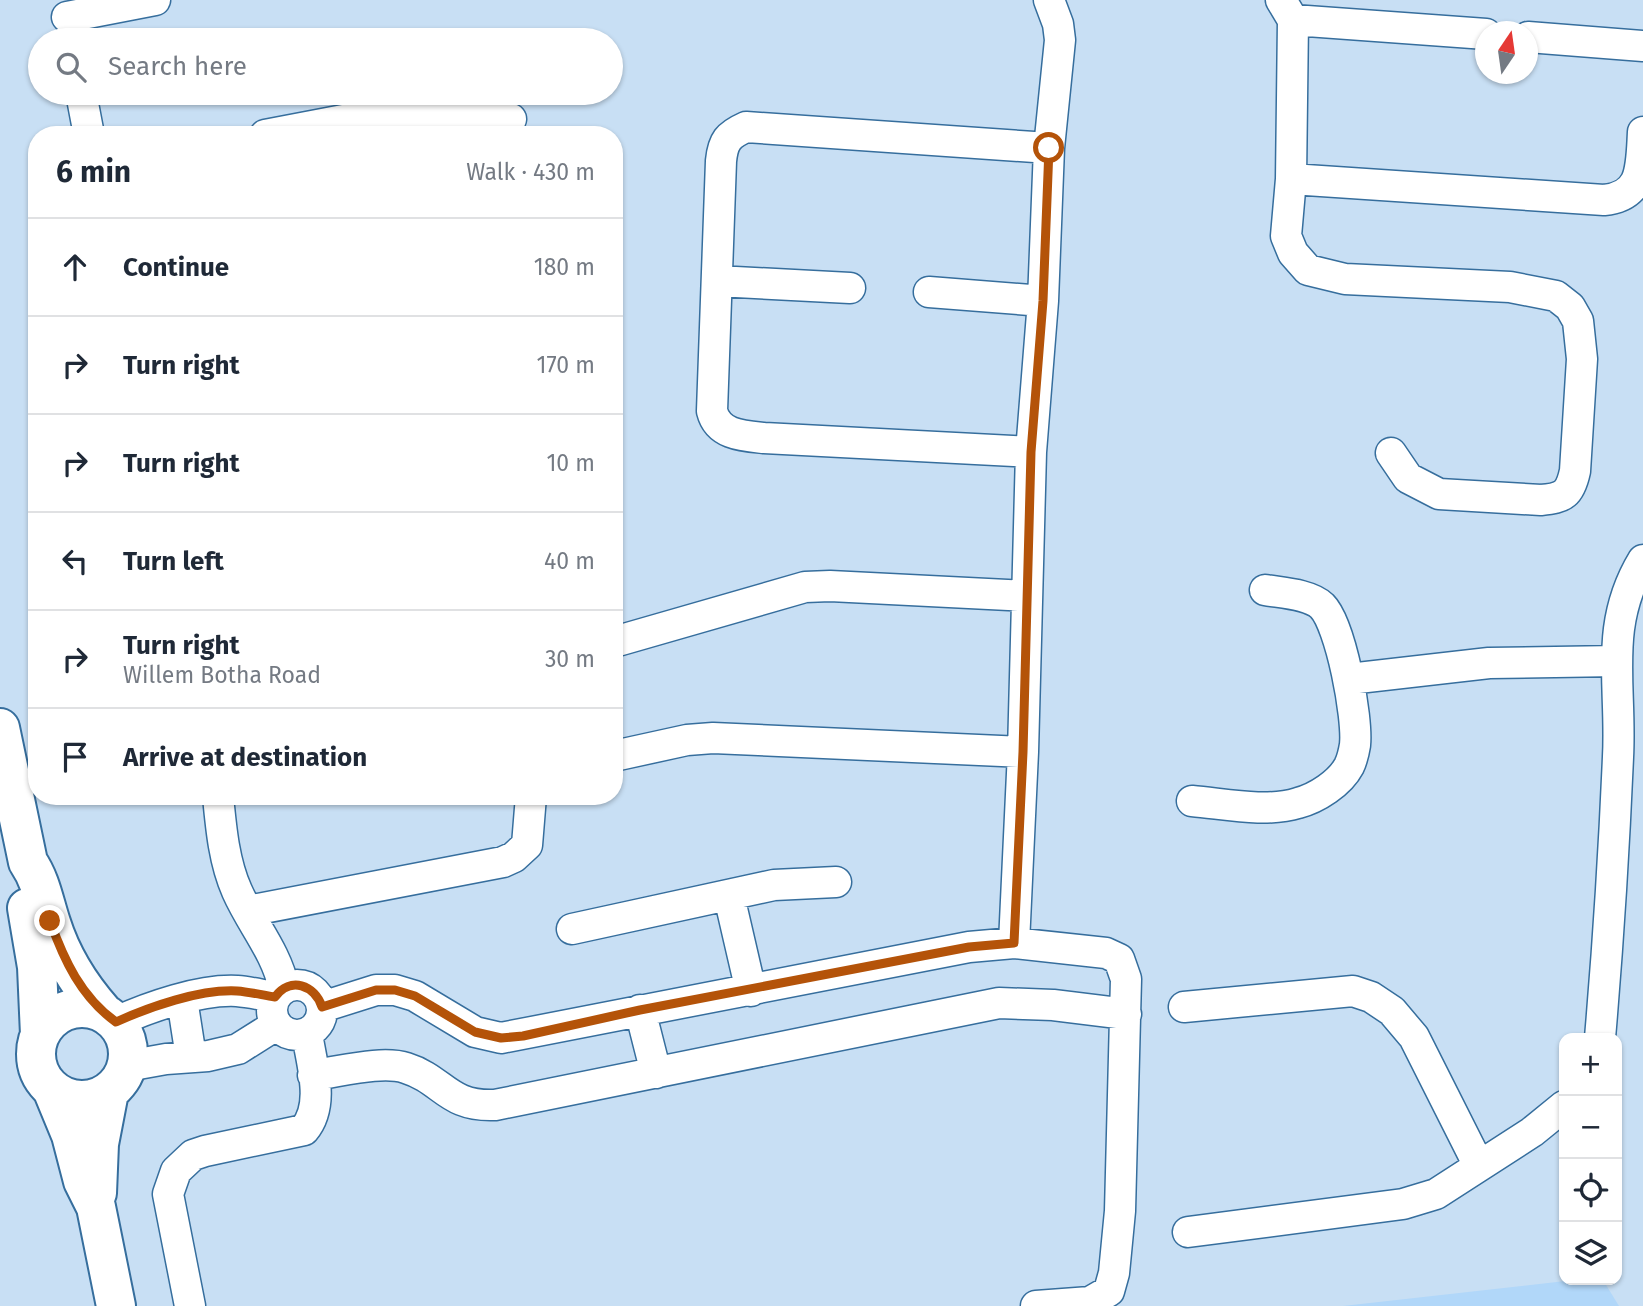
<!DOCTYPE html>
<html lang="en">
<head>
<meta charset="utf-8">
<style>
	body { margin:0; font-family:"Fira Sans",sans-serif; background:#f2f2f3; color:#1f2937 }
	.controls { position:absolute; right:21px; bottom:21px; display:grid; overflow:hidden; border-radius:14px; box-shadow:0 2px 5px #0004 }
	.controls button { width:63px; height:63px; display:grid; place-items:center; padding:0; border:0; border-bottom:2px solid #e0e1e3; background:#fff; color:#1f2937; font:35px sans-serif }
	.compass { position:absolute; left:1475px; top:21px; width:63px; height:63px; border-radius:50%; background:#fff; box-shadow:0 2px 5px #0004; rotate:13deg }
	.stop { position:absolute; width:21px; height:21px; margin:-16px; border:5px solid #b45309; border-radius:50%; background:#fff }
	.stop.end { background:#b45309; border-color:#fff; box-shadow:0 2px 7px #0008 }
	.list { margin:0; padding:0; list-style:none }
	h2 { display:flex; justify-content:space-between; align-items:center; height:91px; margin:0; padding:0 28px; font-size:30px }
	h2 small { font-size:23px; font-weight:400; color:#747a83 }
	.list li { display:grid; grid-template-columns:46px 1fr auto; gap:21px; align-items:center; box-sizing:border-box; height:98px; padding:0 28px; border-top:2px solid #e0e1e3 }
	.list b { display:block; font-size:26px; white-space:nowrap }
	.list p { margin:0; font-size:23px; white-space:nowrap; color:#747a83 }
	.list em { font-size:23px; font-style:normal; color:#747a83 }
	.icon { flex:none; width:38px; height:38px; fill:none; stroke:currentColor; stroke-width:2; stroke-linecap:round; stroke-linejoin:round }
	.map { position:relative; flex:none; width:1643px; height:1306px; overflow:hidden }
	.search { position:absolute; background:#fff; box-shadow:0 2px 5px #0004; left:28px; top:28px; width:595px; height:77px; display:flex; align-items:center; gap:18px; box-sizing:border-box; padding:0 24px; border-radius:38px; color:#747a83; font-size:26px }
	.panel { position:absolute; background:#fff; box-shadow:0 2px 5px #0004; left:28px; top:126px; width:595px; height:679px; border-radius:28px }
	.map>svg:first-child { display:block }
	.built { fill:#b1d7f9 }
	.lines { fill:none; stroke-linecap:round; stroke-linejoin:round }
	.street-casing { stroke:#366e9d; stroke-width:33 }
	.secondary-casing { stroke:#366e9d; stroke-width:42 }
	.street { stroke:#fff; stroke-width:30 }
	.secondary { stroke:#fff; stroke-width:38 }
	.route { stroke:#b45309; stroke-width:9 }
</style>
</head>
<body>
<div class="map">
<svg width="1643" height="1306" viewBox="0 0 1643 1306">
	<rect width="100%" height="100%" fill="#c8dff4"/>
	<path class="built" d="M1574,1280H1603L1619,1306H1343Z"/>
	<g class="lines">
		<defs>
			<path id="street" d="M1281,0L1293,20L1291,179L1286,236L1293,253L1308,270L1345,279L1510,287L1556,296L1570,307L1578,321L1582,359L1575,471C1570,494 1564,498 1541,500L1439,494L1408,478L1391,453
				M67,17L155,0
				M1293,20L1486,34
				M1528,37L1643,46
				M81,93L89,135
				M405,111L511,119
				M265,135L375,114L405,111L410,135
				M1291,179L1604,200C1643,196 1641,168 1643,132
				M717,281L850,288
				M929,292L1043,301
				M1031,452L764,438C743,436 718,435 712,411L721,161C723,141 728,135 746,127L1049,148
				M614,642L805,587L830,586L1027,596
				M1349,679L1489,663L1617,661
				M614,756L687,740L713,738L1023,752
				M218,796C221,828 224,862 237,891C252,925 276,951 284,988
				M1192,801C1226,804 1265,813 1298,803C1317,798 1340,783 1349,766C1352,760 1354,751 1355,745C1358,718 1341,625 1322,606C1309,594 1282,593 1265,590
				M729,896L751,991
				M248,911L503,862L514,857L527,845L531,796
				M572,929L774,885L836,882
				M1014,943L1023,752L1031,452L1043,301L1049,148L1060,40L1058,24L1049,0
				M272 1010a25 25 0 1 1 50 0a25 25 0 1 1-50 0Z
				M182,999L191,1057
				M322,1007L376,990H395L415,996L475,1032L501,1038L969,947L1014,943L1106,953L1119,959L1126,979L1120,1211L1114,1273L1109,1291L1090,1302L1036,1306
				M1184,1007L1353,991L1371,997L1392,1011L1414,1037L1479,1166
				M640,1010L656,1073
				M116,1022C149,1007 200,989 237,991C250,992 262,995 275,997
				M1600,1038C1608,945 1614,851 1618,757C1622,685 1603,626 1643,560
				M127,1066L166,1059L208,1056L238,1049L276,1025
				M313,1075C339,1072 382,1060 406,1068C444,1080 447,1107 495,1105L999,1003L1053,1005L1126,1014
				M1188,1232L1403,1204L1436,1194L1532,1132L1564,1106
				M190,1306L168,1194L176,1171L193,1155L205,1151L304,1130C326,1104 311,1063 307,1033"/>
			<path id="secondary" d="M0,728L28,862C41,881 44,902 51,923C62,958 79,985 103,1012
				M27,908L37,967L40,1035
				M36 1054a46 46 0 1 1 92 0a46 46 0 1 1-92 0Z
				M52,1089L71,1135L83,1181L96,1207L116,1306
				M97,1193L99,1144L109,1092"/>
		</defs>
		<use href="#street" class="street-casing"/>
		<use href="#secondary" class="secondary-casing"/>
		<use href="#street" class="street"/>
		<use href="#secondary" class="secondary"/>
	</g>
	<g class="lines">
		<path class="route" d="M50,921C64,960 81,997 116,1022C149,1007 200,989 237,991C250,992 262,995 275,997C290,976 315,985 322,1007L376,990H395L415,996L475,1032L501,1038L523,1036L640,1010L969,947L1014,943L1023,752L1031,452L1043,301L1049,148"/>
	</g>
</svg>
<div class="controls">
<button>+</button>
<button>−</button>
<button><svg class="icon" aria-label="locate" viewBox="0 0 24 24"><circle cx="12" cy="12" r="6"/><path d="M12 2v4M12 18v4M2 12h4M18 12h4"/></svg></button>
<button><svg class="icon" aria-label="layers" viewBox="0 0 24 24"><path d="M12 4l9 5-9 5-9-5zM3 14l9 5 9-5"/></svg></button>
</div>
<svg class="compass" viewBox="-18 -18 36 36"><path d="M0-13l5 13h-10z" fill="#e53935"/><path d="M0 13l5-13h-10z" fill="#747a83"/></svg>
<div class="stop" style="left:1049px;top:148px"></div>
<div class="stop end" style="left:50px;top:921px"></div>
<div class="search"><svg class="icon" aria-label="search" viewBox="0 0 24 24"><circle cx="10" cy="10" r="6"/><path d="M15 15l6 6"/></svg>Search here</div>
<section class="panel">
<h2>6 min<small>Walk · 430 m</small></h2>
<ul class="list">
<li><svg class="icon" aria-label="ahead" viewBox="0 0 24 24"><path d="M12 20V5M6 11l6-6 6 6"/></svg><div><b>Continue</b></div><em>180 m</em></li>
<li><svg class="icon" aria-label="right" viewBox="0 0 24 24"><path d="M7 20v-9h11M14 6l5 5-5 5"/></svg><div><b>Turn right</b></div><em>170 m</em></li>
<li><svg class="icon" aria-label="right" viewBox="0 0 24 24"><path d="M7 20v-9h11M14 6l5 5-5 5"/></svg><div><b>Turn right</b></div><em>10 m</em></li>
<li><svg class="icon" aria-label="left" viewBox="0 0 24 24"><path d="M17 20v-9H6M10 6l-5 5 5 5"/></svg><div><b>Turn left</b></div><em>40 m</em></li>
<li><svg class="icon" aria-label="right" viewBox="0 0 24 24"><path d="M7 20v-9h11M14 6l5 5-5 5"/></svg><div><b>Turn right</b><p>Willem Botha Road</p></div><em>30 m</em></li>
<li><svg class="icon" aria-label="arrive" viewBox="0 0 24 24"><path d="M6 21V4h12l-3 4 3 4H6"/></svg><div><b>Arrive at destination</b></div></li>
</ul>
</section>
</div>
</body>
</html>
